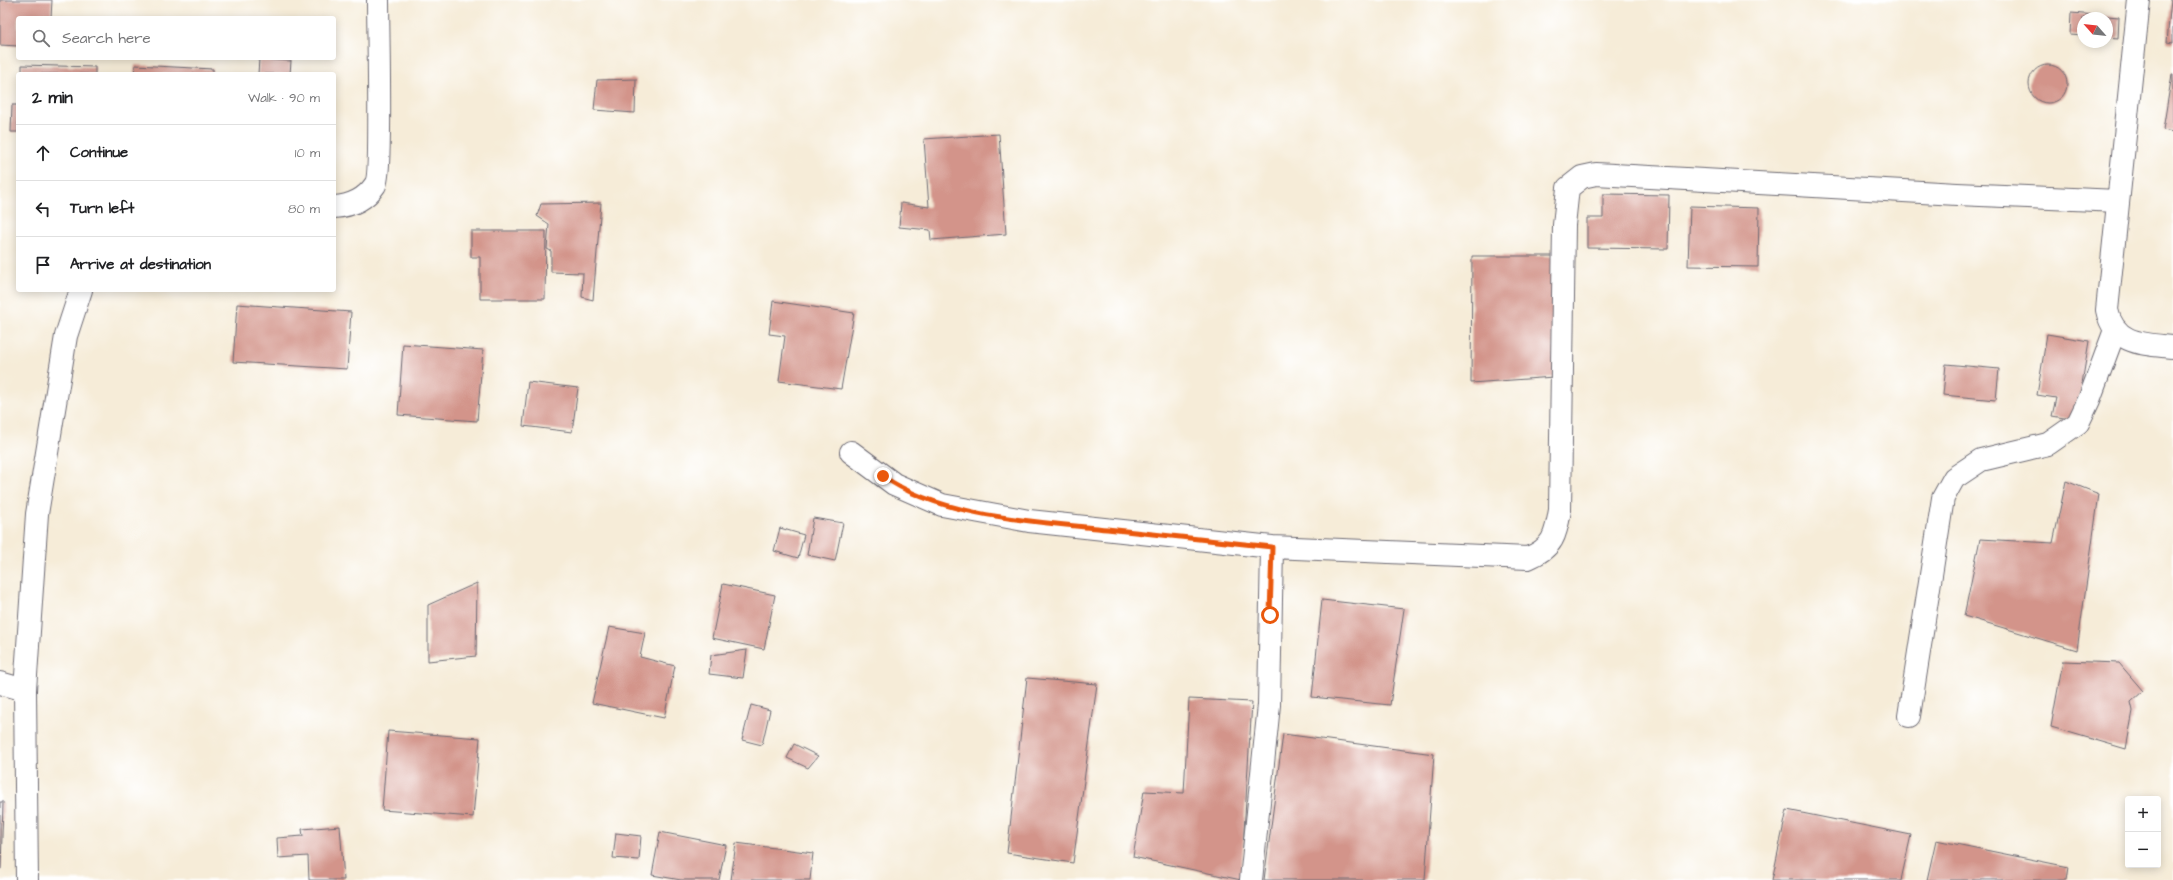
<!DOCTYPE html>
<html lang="en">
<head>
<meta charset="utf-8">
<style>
	body { margin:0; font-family:"Architects Daughter",sans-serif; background:#f6f6f6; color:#202124 }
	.controls { position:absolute; right:12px; bottom:12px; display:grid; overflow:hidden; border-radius:4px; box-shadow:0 2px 10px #0003 }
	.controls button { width:36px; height:36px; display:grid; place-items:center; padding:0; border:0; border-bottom:1px solid #e0e0e0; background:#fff; color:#202124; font:20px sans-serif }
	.compass { position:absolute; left:2077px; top:12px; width:36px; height:36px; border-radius:50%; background:#fff; box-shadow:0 2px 10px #0003; rotate:297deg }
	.stop { position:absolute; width:12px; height:12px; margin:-9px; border:3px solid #ea580c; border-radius:50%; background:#fff }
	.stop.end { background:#ea580c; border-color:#fff; box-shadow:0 1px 4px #0008 }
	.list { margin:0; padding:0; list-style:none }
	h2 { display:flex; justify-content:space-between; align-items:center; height:52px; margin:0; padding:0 16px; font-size:17px }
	h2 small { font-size:13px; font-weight:400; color:#757577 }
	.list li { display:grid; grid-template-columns:26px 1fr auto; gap:12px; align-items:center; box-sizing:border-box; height:56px; padding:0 16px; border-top:1px solid #e0e0e0 }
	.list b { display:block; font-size:15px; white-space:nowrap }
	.list em { font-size:13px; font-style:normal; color:#757577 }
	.icon { flex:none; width:22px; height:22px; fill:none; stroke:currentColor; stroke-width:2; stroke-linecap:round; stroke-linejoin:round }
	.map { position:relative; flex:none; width:2173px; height:880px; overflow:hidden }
	.search { position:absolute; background:#fff; box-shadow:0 2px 10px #0003; left:16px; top:16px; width:320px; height:44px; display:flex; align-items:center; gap:10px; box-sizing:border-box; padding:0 14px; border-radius:4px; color:#757577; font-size:15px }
	.panel { position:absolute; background:#fff; box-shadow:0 2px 10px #0003; left:16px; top:72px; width:320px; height:220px; border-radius:4px }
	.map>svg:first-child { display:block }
	.building { fill:#d3948a }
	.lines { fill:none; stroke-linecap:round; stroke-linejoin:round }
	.street-casing { stroke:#6c6972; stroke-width:24 }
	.street { stroke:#fff; stroke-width:22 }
	.route { stroke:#ea580c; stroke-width:5 }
</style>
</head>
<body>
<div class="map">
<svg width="2173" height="880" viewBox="0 0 2173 880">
	<rect width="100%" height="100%" fill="#fff"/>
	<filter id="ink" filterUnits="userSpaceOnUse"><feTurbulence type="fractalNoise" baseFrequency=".025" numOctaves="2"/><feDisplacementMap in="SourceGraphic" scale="8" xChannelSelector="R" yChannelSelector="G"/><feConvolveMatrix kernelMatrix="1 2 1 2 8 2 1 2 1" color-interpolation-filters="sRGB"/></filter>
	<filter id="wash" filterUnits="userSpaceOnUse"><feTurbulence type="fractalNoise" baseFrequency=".012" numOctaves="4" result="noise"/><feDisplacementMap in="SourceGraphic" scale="16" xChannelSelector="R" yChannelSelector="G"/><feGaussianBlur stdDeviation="0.9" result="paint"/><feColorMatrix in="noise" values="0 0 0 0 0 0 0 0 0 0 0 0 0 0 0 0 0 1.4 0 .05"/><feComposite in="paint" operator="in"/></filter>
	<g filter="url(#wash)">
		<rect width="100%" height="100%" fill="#f6ecd8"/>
		<g id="blocks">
			<path class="building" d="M0,0H52L51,18H18V46L0,45Z
				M2171,0H2173V43L2167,42Z
				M2071,13L2119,17L2118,39L2107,38V18H2083V36L2070,35Z
				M259,59L291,61L290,74H258Z
				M22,65L95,67V74H22Z
				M135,65L213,69V74H134Z
				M2029 84a19 19 0 1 1 38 0a19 19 0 1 1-38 0Z
				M2172,74H2173V132L2163,130Z
				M636,79L635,113L594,110L597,80Z
				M12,105H18V132H11Z
				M999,134L1006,234L931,240L930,230L899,227L901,203L929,207L924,139Z
				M1603,194L1669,195L1668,249L1587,248V218H1603Z
				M601,203L593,300L582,297L583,273L551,272V251L547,249L549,224L537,216L541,204Z
				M1690,206L1759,208L1758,267L1688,266Z
				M471,231H546L545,299H480V257H471Z
				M1472,256H1554V377L1471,383Z
				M773,301L854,313L841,389L779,381L785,336L769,334Z
				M237,304L351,312L347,369L233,362Z
				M2047,334L2089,341L2076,420L2052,416L2056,398L2037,395Z
				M403,344L483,350L477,421L398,415Z
				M1946,364L1999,369L1996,400L1943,395Z
				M528,382L578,388L572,432L523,426Z
				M2066,481L2099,494L2077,650L1964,616L1980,539L2053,543Z
				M813,518L843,523L835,561L807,555Z
				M780,528L804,535L798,558L774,551Z
				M477,583L476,656L428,661V605Z
				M723,584L775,595L764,649L712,638Z
				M1322,600L1404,609L1390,705L1312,697Z
				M609,627L645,633L640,657L675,666L664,718L592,703Z
				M747,650L743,678L709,674L711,655Z
				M2063,661L2119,663L2143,691L2131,702L2133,711L2126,749L2051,727Z
				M1027,678L1097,684L1073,863L1007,853Z
				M1189,699L1252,702L1241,880L1133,857L1144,791L1184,793Z
				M751,705L770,710L762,745L742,740Z
				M388,731L480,738L473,817L382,810Z
				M1283,734L1434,754L1425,880H1264Z
				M794,744L818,756L808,768L787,758Z
				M0,802H3L1,869H0Z
				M1787,810L1911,835L1901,880H1772Z
				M340,826L344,880H309L308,856L278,858L277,838L303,836L302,829Z
				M660,832L726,845L719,880H681L652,875Z
				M616,833L641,836L639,860L613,858Z
				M1936,840L2069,867L2067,880H1927Z
				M736,843L813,853L810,880H731Z"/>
		</g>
	</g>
	<g filter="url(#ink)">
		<use href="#blocks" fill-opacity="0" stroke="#6c6972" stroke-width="1"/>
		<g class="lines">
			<defs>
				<path id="street" d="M2139,0L2107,310C2114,345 2144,344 2173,347
					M334,207C351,206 365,200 375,185C382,175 378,24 378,0
					M851,452L894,484L942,505L1029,521L1272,547
					M0,683L25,690
					M1909,716L1943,498L1954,478L1981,460L2048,444L2078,423L2089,400L2115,330
					M27,880L25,690L37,514L66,336L81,290
					M1251,880L1269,705L1272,547L1528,558C1553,548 1556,535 1560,510L1564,225L1568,188L1582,177L1596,174L1957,194L2118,201"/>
			</defs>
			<use href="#street" class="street-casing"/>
			<use href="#street" class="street"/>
		</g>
	</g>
	<g class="lines" filter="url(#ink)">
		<path class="route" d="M883,476C938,517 1039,522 1107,529C1162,535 1217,541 1272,547L1270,615"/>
	</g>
</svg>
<div class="controls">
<button>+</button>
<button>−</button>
</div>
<svg class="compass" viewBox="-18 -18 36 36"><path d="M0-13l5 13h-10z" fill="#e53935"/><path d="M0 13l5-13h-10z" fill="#757577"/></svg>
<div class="stop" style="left:1270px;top:615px"></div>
<div class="stop end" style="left:883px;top:476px"></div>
<div class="search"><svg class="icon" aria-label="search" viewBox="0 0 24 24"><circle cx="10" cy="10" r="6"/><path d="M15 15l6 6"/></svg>Search here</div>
<section class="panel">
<h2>2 min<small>Walk · 90 m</small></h2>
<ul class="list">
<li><svg class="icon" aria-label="ahead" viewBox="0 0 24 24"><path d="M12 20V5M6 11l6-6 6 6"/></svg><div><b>Continue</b></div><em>10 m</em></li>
<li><svg class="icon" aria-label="left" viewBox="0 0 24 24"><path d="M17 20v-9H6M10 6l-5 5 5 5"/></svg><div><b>Turn left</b></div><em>80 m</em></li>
<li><svg class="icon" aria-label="arrive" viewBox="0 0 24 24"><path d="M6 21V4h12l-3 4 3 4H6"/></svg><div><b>Arrive at destination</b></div></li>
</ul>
</section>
</div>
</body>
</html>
